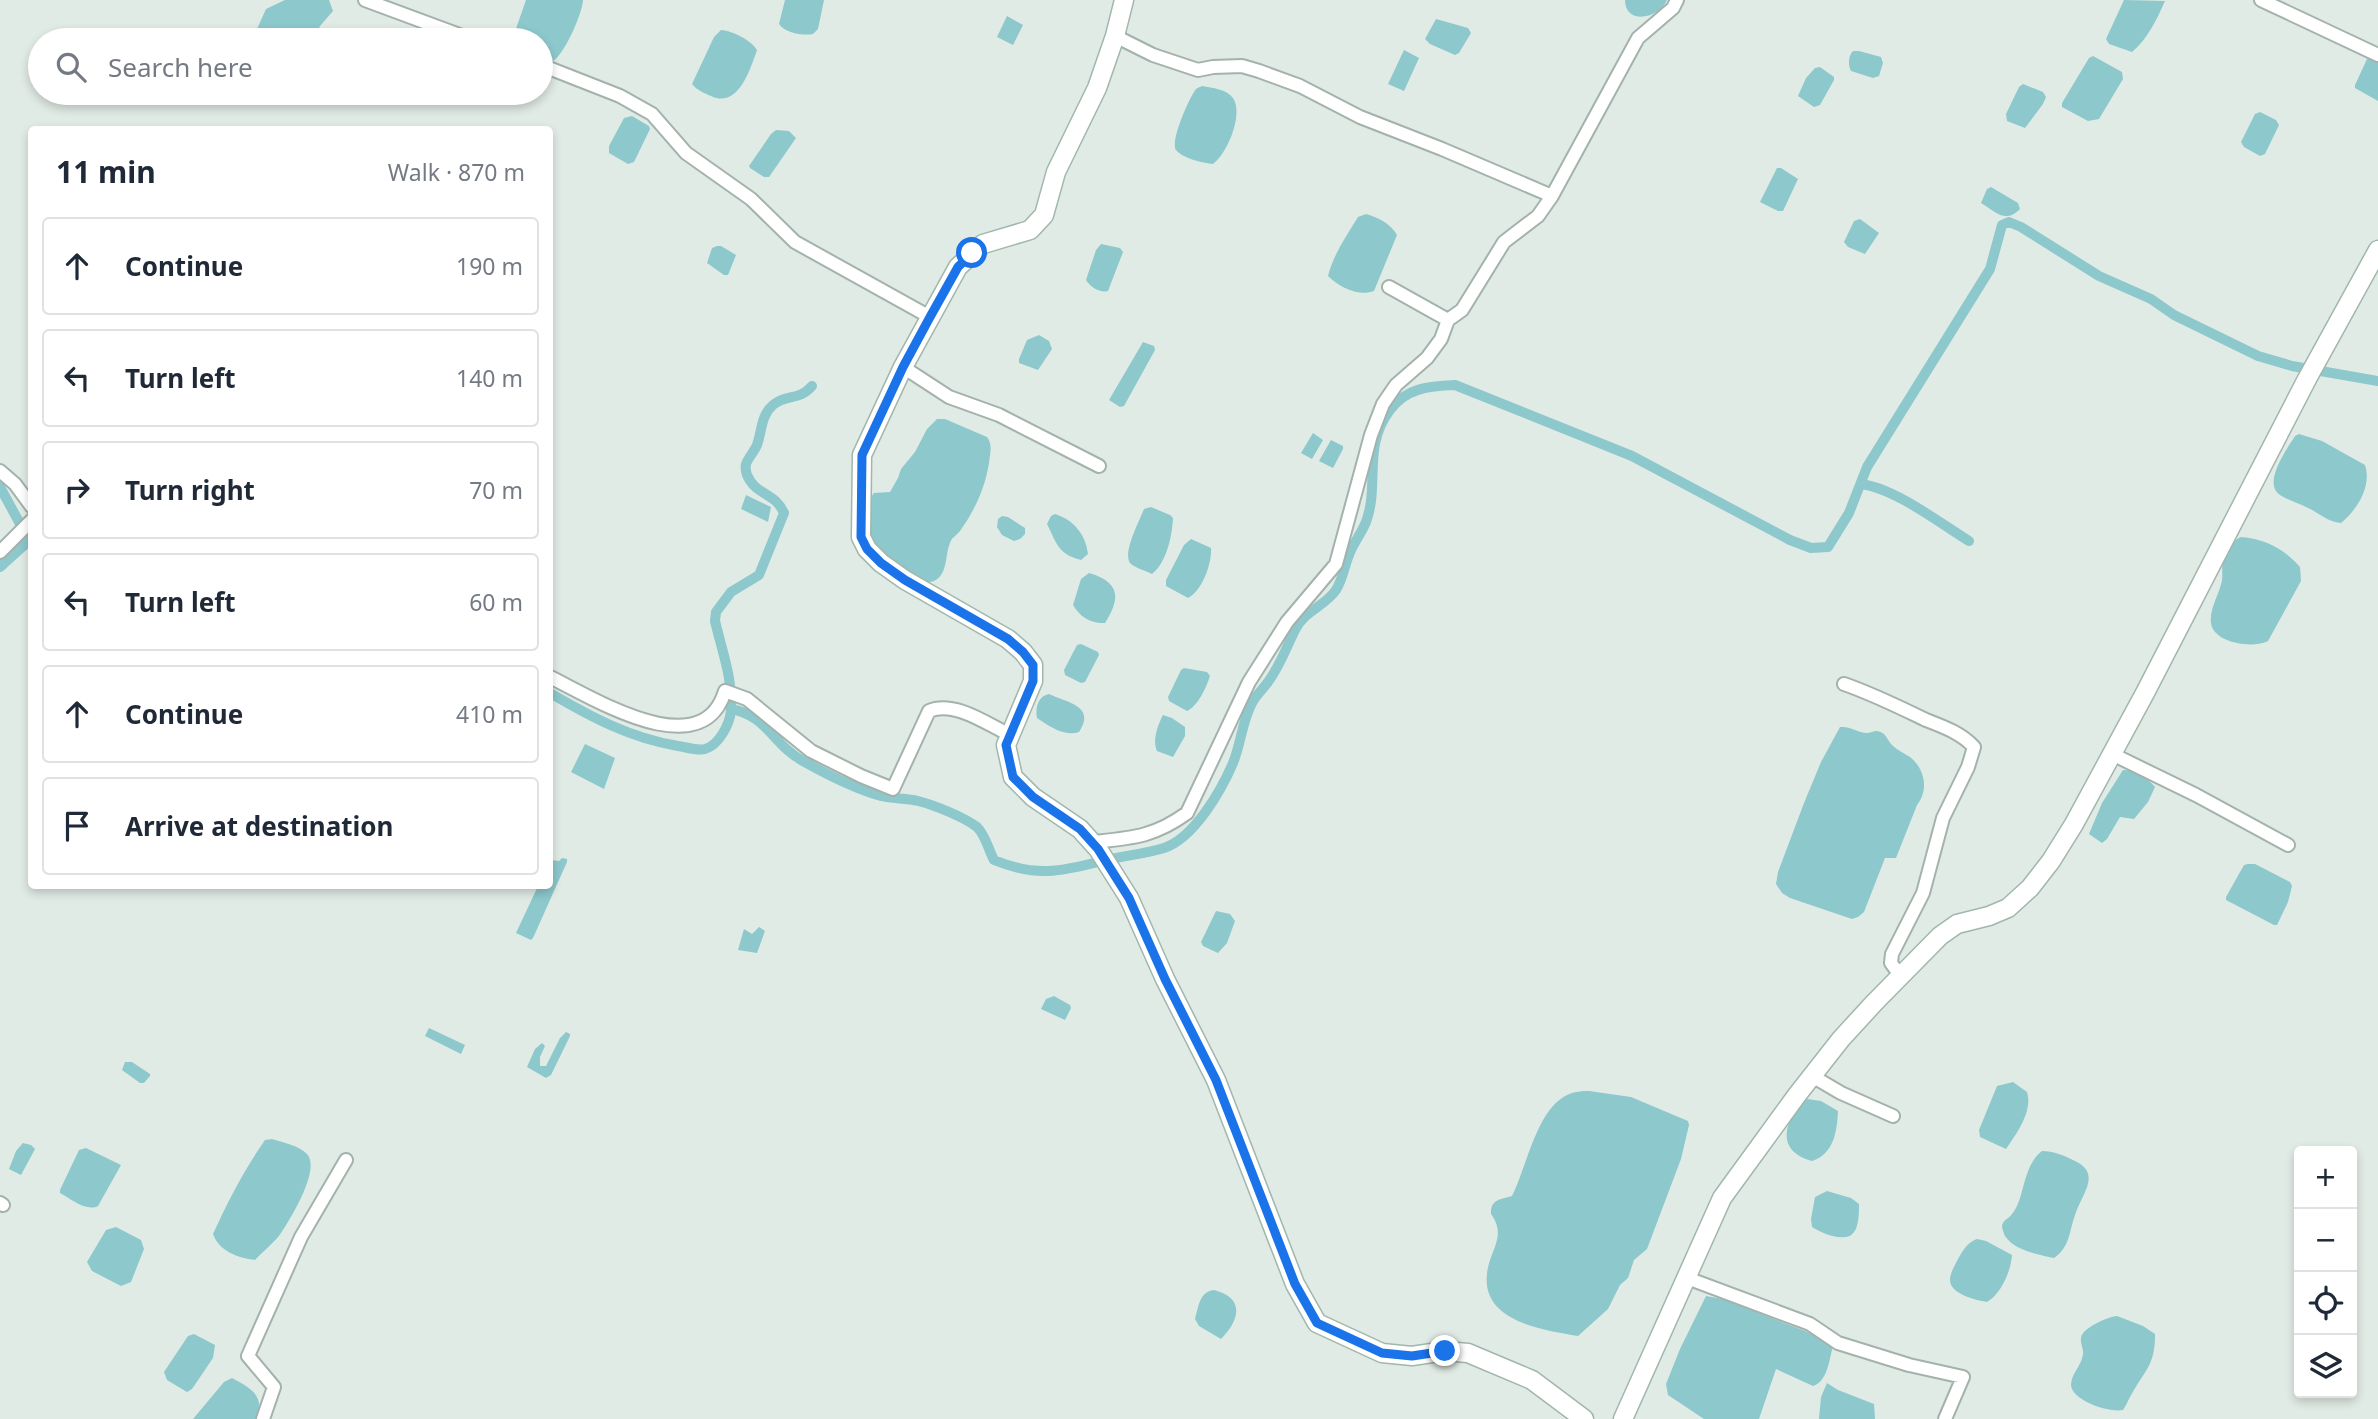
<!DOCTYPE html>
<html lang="en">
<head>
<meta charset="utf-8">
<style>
	body { margin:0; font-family:"Noto Sans",sans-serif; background:#f6f6f7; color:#1f2937 }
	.controls { position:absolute; right:21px; bottom:21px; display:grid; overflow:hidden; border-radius:7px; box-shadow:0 4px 10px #0003 }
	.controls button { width:63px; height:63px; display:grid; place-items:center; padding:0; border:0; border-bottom:2px solid #e0e1e3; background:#fff; color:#1f2937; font:35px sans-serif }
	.stop { position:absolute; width:21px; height:21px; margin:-16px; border:5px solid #1a73e8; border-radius:50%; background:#fff }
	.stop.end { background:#1a73e8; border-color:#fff; box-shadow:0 2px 7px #0008 }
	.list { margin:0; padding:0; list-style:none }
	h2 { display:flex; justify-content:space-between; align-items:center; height:91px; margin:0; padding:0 28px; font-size:30px }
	h2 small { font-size:23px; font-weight:400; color:#747a83 }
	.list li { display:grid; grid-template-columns:46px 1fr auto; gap:21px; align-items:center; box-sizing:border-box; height:98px; margin:0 14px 14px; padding:0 14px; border:2px solid #e0e1e3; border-radius:7px }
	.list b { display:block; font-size:26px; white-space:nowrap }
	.list em { font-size:23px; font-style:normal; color:#747a83 }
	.icon { flex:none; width:38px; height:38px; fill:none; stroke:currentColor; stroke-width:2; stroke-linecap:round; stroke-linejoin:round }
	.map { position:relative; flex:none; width:2378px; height:1419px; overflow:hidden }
	.search { position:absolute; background:#fff; box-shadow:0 4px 10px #0003; left:28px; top:28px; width:525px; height:77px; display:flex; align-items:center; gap:18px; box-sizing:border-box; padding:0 24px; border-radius:38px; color:#747a83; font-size:26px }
	.panel { position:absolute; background:#fff; box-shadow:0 4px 10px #0003; left:28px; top:126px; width:525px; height:763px; border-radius:7px }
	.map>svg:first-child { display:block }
	.water { fill:#8cc8cc }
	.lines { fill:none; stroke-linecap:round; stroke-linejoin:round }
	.canal { stroke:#8cc8cc; stroke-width:10 }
	.street-casing { stroke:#a4b2ac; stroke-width:16 }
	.secondary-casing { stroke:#a1b6ac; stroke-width:21 }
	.street { stroke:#fff; stroke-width:12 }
	.secondary { stroke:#fff; stroke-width:18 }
	.route { stroke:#1a73e8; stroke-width:9 }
</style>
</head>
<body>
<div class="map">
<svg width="2378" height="1419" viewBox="0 0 2378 1419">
	<rect width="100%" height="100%" fill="#e1ebe5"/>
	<path class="water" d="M285,0H329L333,11L320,26L314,40H252L266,9Z
		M526,0H583C582,15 564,55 552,62L541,58V40H512Z
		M785,0H824L818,29L813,34C803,36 785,33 779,24Z
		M1625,0H1667C1660,18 1625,26 1625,0Z
		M2124,0L2165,1C2157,19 2147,40 2132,52L2109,44L2106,39Z
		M1007,16L1023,25L1013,45L997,37Z
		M1436,19L1468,28L1471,33L1459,53L1455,55L1430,44L1425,39Z
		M721,30C733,31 751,40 757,50C750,70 738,109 711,96C704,93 698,91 692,84L714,37Z
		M1404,50L1419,58L1404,91L1388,84Z
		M1853,51H1859L1881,57L1883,63L1879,76L1873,78L1851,71C1848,65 1848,56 1853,51Z
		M2093,56L2122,72L2123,79L2099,119L2088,121L2062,107V103L2089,58Z
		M2371,58L2378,60V101L2355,88V85L2367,59Z
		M1820,67L1834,77V80L1820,105L1814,107L1798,96L1806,78L1815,68Z
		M2023,84L2043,92L2046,97L2043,104L2025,128L2007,121L2006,114L2019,87Z
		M1202,86C1213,88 1226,89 1233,98C1244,114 1227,154 1213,164C1203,163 1182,158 1176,150C1170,142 1188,101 1194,92C1196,88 1198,88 1202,86Z
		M2260,112L2276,120L2279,125L2265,154L2260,156L2244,147L2241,142L2255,114Z
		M632,116L649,126L650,129L634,162L628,164L609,153V146L624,118Z
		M776,130L789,131L796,138L769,177H764L750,168L749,166L771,134Z
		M1777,168H1781L1798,179L1783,211H1778L1760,202Z
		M1991,187L2018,203L2020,209C2005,224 1996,212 1981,203L1987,189Z
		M1366,214C1379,218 1390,223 1397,235L1374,291C1359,297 1339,287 1328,276C1333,255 1347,235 1358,217Z
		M1860,219L1879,233L1865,254L1848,247L1844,242L1854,221Z
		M1101,244L1120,248L1123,252L1108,291C1100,293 1090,287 1086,280L1096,250Z
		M717,246H721L736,255L728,275H724L707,263L712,248Z
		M1039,335L1049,341L1052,349L1038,370L1019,363V359L1027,340Z
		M1143,342L1154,346L1155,350L1124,406L1120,407L1109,400Z
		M937,419H945L987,437C993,445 990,453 989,463C985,488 975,510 960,531C957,535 951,538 950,543C945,554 948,575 934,581C925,585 916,577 909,574C882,559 869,550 869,518C868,508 867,501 874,493L890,492L898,478L901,469L915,452L927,429Z
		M1313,433L1323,440L1312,459L1301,453Z
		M2299,434L2322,441L2365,465C2372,486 2357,510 2341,523C2327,522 2318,512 2306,507C2298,503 2288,500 2280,495C2262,483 2287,449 2295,436Z
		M1331,440L1343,446V449L1333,468L1319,461Z
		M746,495L771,507L768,522L741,509Z
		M1151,507L1170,515L1173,518C1172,536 1167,562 1152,574C1146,571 1136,568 1131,564C1121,555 1140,520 1144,509Z
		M1055,514C1074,520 1086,535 1088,554L1081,560C1058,554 1057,544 1047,524L1051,516Z
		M1002,516L1008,517L1025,528V534L1020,539L1014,541L1002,535L997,527L998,519Z
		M2241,537C2266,539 2284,549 2300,567L2301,581L2268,641C2253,649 2213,643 2211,623C2209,609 2220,593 2222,580C2223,573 2221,565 2224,558C2227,550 2234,539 2241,537Z
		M1191,539L1211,548C1212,564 1202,591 1188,598L1166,586V580L1184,545Z
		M1089,573C1120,582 1121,598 1105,623C1091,624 1080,617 1073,605L1081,579Z
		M1081,644L1098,652L1099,655L1085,682L1081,683L1065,675L1064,670L1077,645Z
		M1184,668L1207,672L1210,676C1206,688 1198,706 1187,711L1169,701L1168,697L1181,670Z
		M1049,694C1068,703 1096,706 1079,732C1064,737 1049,726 1037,718C1035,708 1038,696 1049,694Z
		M1163,715L1172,718L1185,727V736L1173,757L1157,751C1152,741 1158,724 1163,715Z
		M1840,727C1850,726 1857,732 1866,733C1870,733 1874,731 1877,731C1886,732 1887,740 1892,745C1897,750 1904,753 1910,757C1925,769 1929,790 1917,805L1896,858H1885L1864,912L1858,917L1852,919L1790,898L1782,893L1776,884L1778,872L1804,803L1821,762Z
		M585,744L615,758L604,789L571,772Z
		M2123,770C2134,770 2148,778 2155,787L2148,802L2134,819L2120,817L2107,839L2102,843L2089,834L2102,803Z
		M562,858L567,859V862L533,938L531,940L516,933L538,886H550L551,860L559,861Z
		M2248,864H2255L2290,882L2292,886L2288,902L2277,925H2274L2226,900V897L2244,865Z
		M1216,911L1230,914L1235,921L1227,943L1218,953L1203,946L1201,942Z
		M759,927L765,931L757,953L738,950L744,929L752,934Z
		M1054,996L1070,1005L1071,1008L1065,1020L1041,1009L1046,999Z
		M429,1028L465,1045L461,1054L425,1036Z
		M566,1032L570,1034V1036L551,1075L546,1078L527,1067L535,1049L542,1043L545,1046L540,1057V1066H546L560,1038Z
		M125,1062H132L150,1074V1076L144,1083H140L122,1070Z
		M2013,1082L2027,1092C2033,1111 2017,1133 2006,1149L1980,1137L1979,1130L1997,1086Z
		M1589,1091L1631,1097L1688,1121L1689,1125L1681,1159L1647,1249L1634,1260L1628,1278L1620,1285L1608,1309L1578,1336C1536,1329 1471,1319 1490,1260C1497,1241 1503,1231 1491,1214C1490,1199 1502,1199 1512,1196C1526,1168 1536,1115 1562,1098C1570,1092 1579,1091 1589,1091Z
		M1807,1099L1821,1101L1838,1111C1837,1131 1834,1154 1812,1161C1775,1151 1783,1120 1807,1099Z
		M272,1139C282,1142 300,1146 307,1154C321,1169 291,1218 281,1233C274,1243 263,1251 255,1260C238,1258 219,1251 213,1234C228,1201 244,1170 265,1140Z
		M23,1143L31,1145L35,1149L21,1175L9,1169L16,1151Z
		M86,1148L121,1165L98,1206C86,1212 71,1199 60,1193V1190L79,1150Z
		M2042,1151C2053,1151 2063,1155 2073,1160C2103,1173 2082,1193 2075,1215C2069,1232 2070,1247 2054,1258C2038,1254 2015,1251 2005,1236C2004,1234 2002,1228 2002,1226C2003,1219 2009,1219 2012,1214C2025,1199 2022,1166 2042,1151Z
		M1827,1191L1851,1198L1859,1204C1859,1212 1859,1226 1854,1232C1846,1244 1821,1233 1812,1227L1811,1219L1815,1197Z
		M116,1227L141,1240L144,1249L131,1282L121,1286L92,1271L87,1262L106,1230Z
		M1977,1239L1986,1241L2012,1255C2011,1271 2001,1294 1987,1302C1975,1300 1950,1294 1950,1280C1950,1273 1955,1265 1958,1259C1963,1250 1968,1242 1977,1239Z
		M1214,1290C1246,1298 1239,1321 1221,1339L1199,1326L1195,1319C1199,1306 1199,1292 1214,1290Z
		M1706,1296L1723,1299L1810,1333L1833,1346C1829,1360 1828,1381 1813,1386L1776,1369L1759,1419H1704L1668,1395L1666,1384L1680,1349Z
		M2117,1316L2143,1326L2155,1334V1339C2154,1364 2146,1370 2134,1390C2130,1396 2127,1404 2123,1410C2110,1413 2072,1401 2071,1385C2071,1374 2082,1365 2083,1354C2084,1349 2080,1344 2081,1338C2082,1328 2107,1317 2117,1316Z
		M194,1334L215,1345L213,1358L192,1389L187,1392L167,1380L164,1372L188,1336Z
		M232,1378C252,1389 264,1395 258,1419H193L224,1382Z
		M1827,1383L1838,1390L1874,1404L1875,1419H1819L1821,1397Z"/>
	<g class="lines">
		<path class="canal" d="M1861,484C1894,488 1940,523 1969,541
			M0,487L19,522L31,539L0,567
			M550,693C591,717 630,738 678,746C686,747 697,751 705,749C719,745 730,724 731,710C733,679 722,651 715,621L716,612L731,592L759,575L784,513C775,492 756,496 747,475C746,472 745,468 746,464C748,458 754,452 757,445C762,431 761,415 773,405C786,394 799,401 812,386
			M731,709C767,715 773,745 803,761C828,775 853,788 881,796C893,799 906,798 918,801C934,805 964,817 977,827C986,836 988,849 994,860C1035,877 1060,872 1102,861C1122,856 1145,854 1164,848C1194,838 1221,791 1233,763C1241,744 1242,721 1252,703C1256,695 1263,689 1268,682C1280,666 1286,648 1295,630C1303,612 1325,606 1336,590C1343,579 1344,567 1349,555C1353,544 1361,534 1366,522C1380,484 1362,447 1390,410C1406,388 1429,386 1455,385L1632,456L1790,540L1811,548L1828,547L1849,513L1867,467L1990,269L2002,225L2009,222L2021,227L2099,276L2151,299L2174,315L2258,356L2292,366L2378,381"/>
		<defs>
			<path id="street" d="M365,0L473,40
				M2261,0L2378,55
				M1115,36L1153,55L1198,70L1213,67L1242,66L1259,71L1300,86L1360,117L1442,149L1552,196
				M541,65L620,96L652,114L686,153L751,199L795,242L930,317
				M1448,320L1462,310L1504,242L1538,216L1552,196L1638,38L1673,8L1677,0
				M903,367L949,397L999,415L1099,466
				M0,471L15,484L32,507
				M0,552L32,520
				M550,677C593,698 702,767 725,691L747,699L811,751L861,776L893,789L929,711C954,700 987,724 1010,735
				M1844,684C1873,694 1899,707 1926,720C1944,727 1961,733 1974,747L1968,767L1943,818L1923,893L1892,954L1891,963L1900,975
				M2112,754L2196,795L2288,845
				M1093,842C1132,838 1154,837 1187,813L1249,682L1287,622L1336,564L1371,435L1383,404L1396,385L1427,358L1441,339L1448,320L1389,287
				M1812,1076L1841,1093L1893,1116
				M0,1203L3,1205
				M1687,1278L1810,1324L1838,1343L1909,1365L1963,1377L1945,1419
				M263,1419L274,1387L248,1356L301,1237L346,1160"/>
			<path id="secondary" d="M1124,0L1115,36L1097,88L1056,172L1044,215L1030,230L983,244L958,267L903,367L862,455L861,537L867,549L881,563L905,580L1008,639L1023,652L1033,665V681L1006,745L1013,777L1033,797L1080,829L1098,849L1129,898L1165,979L1216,1080L1295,1284L1317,1323L1382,1353L1412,1356L1445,1351L1468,1353L1532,1380L1584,1419
				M1623,1419L1722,1198L1797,1095L1841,1039L1874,1003L1940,936L1957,924L1989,916L2008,908L2030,888L2051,861L2074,824L2145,693L2307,379L2378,250"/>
		</defs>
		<use href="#street" class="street-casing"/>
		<use href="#secondary" class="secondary-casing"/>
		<use href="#street" class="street"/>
		<use href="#secondary" class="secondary"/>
	</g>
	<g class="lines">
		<path class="route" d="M972,253L958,267L930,317L903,367L862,455L861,537L867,549L881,563L905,580L1008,639L1023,652L1033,665V681L1006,745L1013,777L1033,797L1080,829L1098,849L1129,898L1165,979L1216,1080L1295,1284L1317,1323L1382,1353L1412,1356L1445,1351"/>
	</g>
</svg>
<div class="controls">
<button>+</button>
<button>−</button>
<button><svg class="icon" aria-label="locate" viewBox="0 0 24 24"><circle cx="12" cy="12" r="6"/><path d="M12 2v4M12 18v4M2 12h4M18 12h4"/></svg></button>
<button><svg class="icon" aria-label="layers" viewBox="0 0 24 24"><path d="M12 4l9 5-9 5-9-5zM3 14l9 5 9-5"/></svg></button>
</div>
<div class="stop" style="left:972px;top:253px"></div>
<div class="stop end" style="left:1445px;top:1351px"></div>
<div class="search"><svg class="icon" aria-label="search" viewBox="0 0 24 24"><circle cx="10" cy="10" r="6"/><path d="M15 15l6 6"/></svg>Search here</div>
<section class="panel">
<h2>11 min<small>Walk · 870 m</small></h2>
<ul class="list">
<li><svg class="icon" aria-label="ahead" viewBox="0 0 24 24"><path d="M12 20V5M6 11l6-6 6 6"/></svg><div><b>Continue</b></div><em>190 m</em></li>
<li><svg class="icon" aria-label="left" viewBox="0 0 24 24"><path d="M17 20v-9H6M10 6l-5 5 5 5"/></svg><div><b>Turn left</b></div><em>140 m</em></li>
<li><svg class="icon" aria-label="right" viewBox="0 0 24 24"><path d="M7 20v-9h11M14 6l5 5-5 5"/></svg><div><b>Turn right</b></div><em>70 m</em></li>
<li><svg class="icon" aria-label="left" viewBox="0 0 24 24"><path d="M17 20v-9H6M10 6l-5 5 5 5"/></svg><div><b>Turn left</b></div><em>60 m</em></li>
<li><svg class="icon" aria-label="ahead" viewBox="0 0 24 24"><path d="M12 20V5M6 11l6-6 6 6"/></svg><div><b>Continue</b></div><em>410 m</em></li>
<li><svg class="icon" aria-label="arrive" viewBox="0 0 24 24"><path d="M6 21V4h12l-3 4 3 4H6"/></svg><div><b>Arrive at destination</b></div></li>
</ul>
</section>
</div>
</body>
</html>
